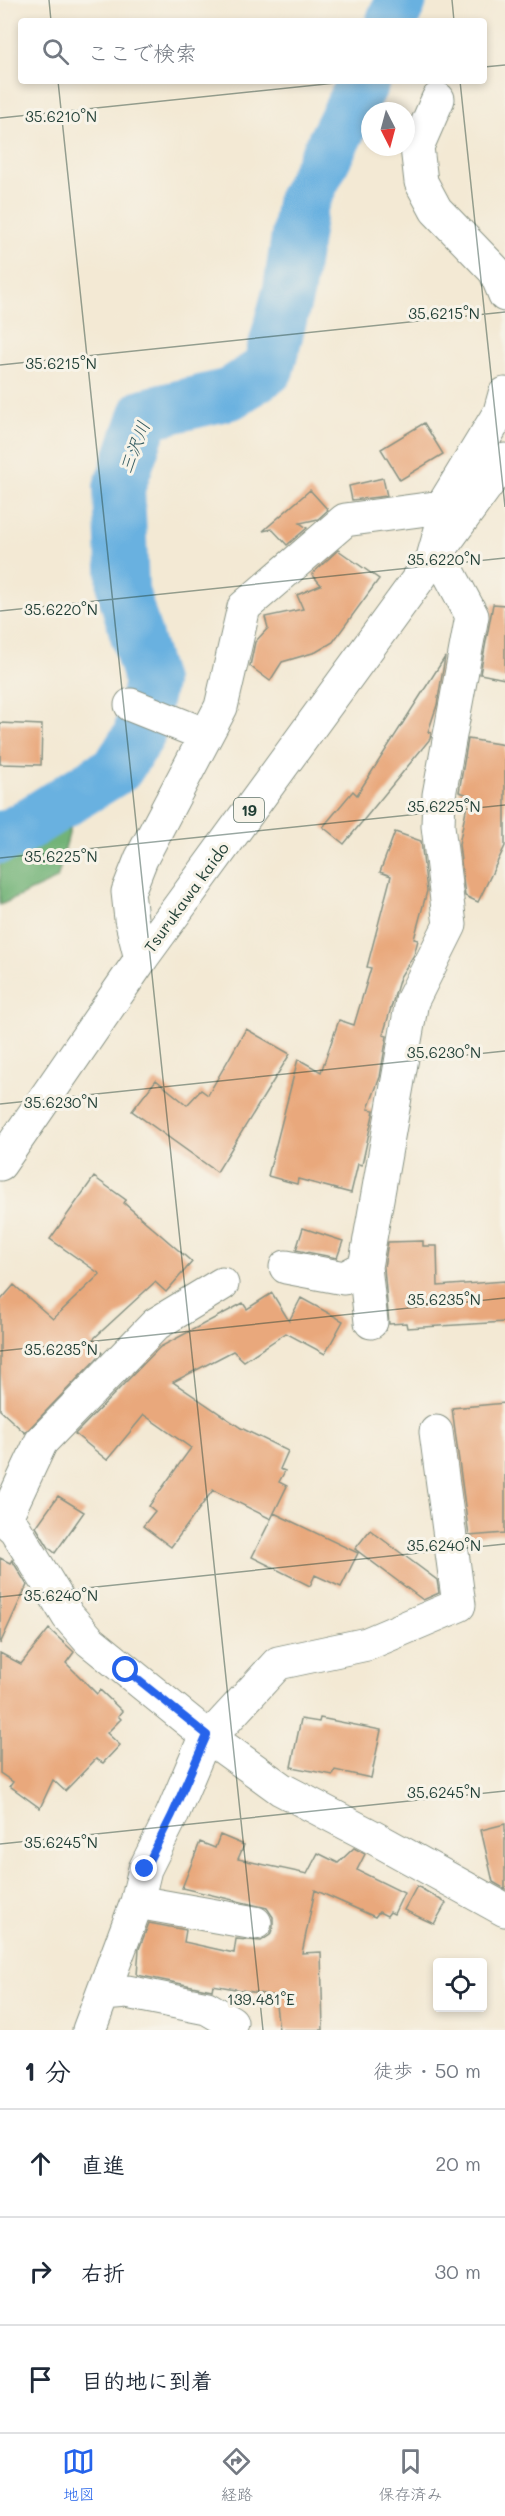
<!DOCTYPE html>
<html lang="ja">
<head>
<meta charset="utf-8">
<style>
	body { margin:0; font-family:Mali,"Klee One",sans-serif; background:#f6f6f7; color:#1f2937 }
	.controls { position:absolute; right:18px; bottom:18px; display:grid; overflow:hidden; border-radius:6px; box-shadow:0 3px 9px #0003 }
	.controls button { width:54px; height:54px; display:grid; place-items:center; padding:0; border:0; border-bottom:2px solid #e0e1e3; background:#fff; color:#1f2937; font:30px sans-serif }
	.compass { position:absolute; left:361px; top:102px; width:54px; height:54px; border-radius:50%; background:#fff; box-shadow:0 3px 9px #0003; rotate:174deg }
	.stop { position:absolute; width:18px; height:18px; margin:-14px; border:4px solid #2563eb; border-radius:50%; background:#fff }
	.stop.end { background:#2563eb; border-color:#fff; box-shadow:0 2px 6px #0008 }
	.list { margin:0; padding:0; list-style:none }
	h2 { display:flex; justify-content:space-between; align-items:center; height:78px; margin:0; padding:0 24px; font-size:26px }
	h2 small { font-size:20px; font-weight:400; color:#747a83 }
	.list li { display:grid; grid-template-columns:39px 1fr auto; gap:18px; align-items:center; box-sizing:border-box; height:108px; padding:0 24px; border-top:2px solid #e0e1e3 }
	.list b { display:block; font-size:22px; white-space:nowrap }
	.list em { font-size:20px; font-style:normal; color:#747a83 }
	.icon { flex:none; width:33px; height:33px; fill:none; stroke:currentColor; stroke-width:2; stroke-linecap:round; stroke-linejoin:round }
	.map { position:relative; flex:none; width:505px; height:2030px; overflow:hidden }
	.search { position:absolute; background:#fff; box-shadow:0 3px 9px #0003; left:18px; right:18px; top:18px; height:66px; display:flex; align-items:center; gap:15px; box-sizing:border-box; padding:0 21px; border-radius:6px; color:#747a83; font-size:22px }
	.sheet { height:402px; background:#fff }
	nav { display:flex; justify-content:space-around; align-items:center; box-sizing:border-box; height:84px; border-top:2px solid #e0e1e3; background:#fff; font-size:16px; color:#747a83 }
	nav a { display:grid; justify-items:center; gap:3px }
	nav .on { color:#2563eb }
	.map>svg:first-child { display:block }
	.forest { fill:#72b377; stroke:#487856; stroke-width:1.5 }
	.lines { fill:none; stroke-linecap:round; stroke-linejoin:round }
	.river { stroke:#69b1e0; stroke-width:52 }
	.building { fill:#e9a87c }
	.minor-casing { stroke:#899384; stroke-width:35 }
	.major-casing { stroke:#899384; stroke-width:35 }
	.minor { stroke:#fff; stroke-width:33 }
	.major { stroke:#fff; stroke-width:33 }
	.route { stroke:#2563eb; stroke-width:8 }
	.ticks { fill:none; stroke:#1f3d34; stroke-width:1.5; stroke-opacity:0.45 }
	.labels { text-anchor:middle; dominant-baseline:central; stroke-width:6; stroke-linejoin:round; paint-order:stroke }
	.shield { fill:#f7f3e8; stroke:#60746a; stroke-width:1.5 }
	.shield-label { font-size:15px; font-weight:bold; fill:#1f3d34 }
	.street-label { font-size:16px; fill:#1f3d34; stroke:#f7f3e8 }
	.water-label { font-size:18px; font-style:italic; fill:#325a5f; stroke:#f7f3e8 }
	.ticks-label { font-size:15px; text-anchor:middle; fill:#1f3d34; stroke:#f7f3e8; stroke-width:6; stroke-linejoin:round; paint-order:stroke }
</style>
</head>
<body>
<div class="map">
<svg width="505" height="2030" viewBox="0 0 505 2030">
	<rect width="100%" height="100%" fill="#f7f3e8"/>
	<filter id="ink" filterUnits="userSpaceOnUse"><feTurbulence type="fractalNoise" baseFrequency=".0167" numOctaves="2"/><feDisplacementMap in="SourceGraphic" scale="12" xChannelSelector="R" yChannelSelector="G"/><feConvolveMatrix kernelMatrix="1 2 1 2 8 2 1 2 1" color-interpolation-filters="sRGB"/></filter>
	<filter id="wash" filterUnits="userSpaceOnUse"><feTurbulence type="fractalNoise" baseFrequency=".008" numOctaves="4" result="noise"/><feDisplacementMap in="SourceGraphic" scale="24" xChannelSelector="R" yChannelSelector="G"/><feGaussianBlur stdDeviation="1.35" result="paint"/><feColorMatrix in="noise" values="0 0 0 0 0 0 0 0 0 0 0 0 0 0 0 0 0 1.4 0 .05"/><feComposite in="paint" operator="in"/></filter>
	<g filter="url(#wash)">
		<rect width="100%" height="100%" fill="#f3e9d4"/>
		<path class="forest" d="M72,822L57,879L0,905V852Z"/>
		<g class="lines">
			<path class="river" d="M392,21L401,0
				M0,838L12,834L118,768L139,735L150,682L123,591L119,488L145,414L230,394L268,369L289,289L302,204L364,81"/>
		</g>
		<g id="blocks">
			<path class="building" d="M424,423L443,454L400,480L381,449Z
				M383,478L387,496L352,500L349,486Z
				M310,490L328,510L318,519L300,523L307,528L287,545L272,529L263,531Z
				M338,550L379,579L333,642L316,652L282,662L270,681L250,666L255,642L268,628L265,617L303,609L297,595L321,585L312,574Z
				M493,604L505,605V679L480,674Z
				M445,657L437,705L428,732L431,733L430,739L344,844L323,827L353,791L357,795Z
				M0,723L42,725L41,765L0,764Z
				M468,739L505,745V846L478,902L465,896L459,844L469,795L459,792Z
				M395,832L421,841L427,891L414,939L418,940L414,955L400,977L383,1035L387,1036L380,1077L368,1109L374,1110L362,1165L358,1164L351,1193L298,1179L297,1184L268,1176L298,1059L321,1072L339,1020L354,1025L371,968L367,967L391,876L380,872Z
				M246,1029L290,1054L217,1172L132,1111L156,1080L187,1105L201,1090L208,1095Z
				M94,1177L126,1200L124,1203L192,1262L166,1292L155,1282L91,1341L102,1353L25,1433L0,1410V1301L14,1285L53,1319L100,1274L50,1239Z
				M303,1228L343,1241L337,1258L296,1250Z
				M423,1241V1246H437L438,1286L505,1281V1322L407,1328L406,1323L389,1324L384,1268L388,1242Z
				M272,1293L289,1321L301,1298L343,1321L325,1354L286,1333L244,1361L233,1351L173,1382L241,1428L288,1451L280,1469L285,1471L279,1482L287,1486L271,1519L213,1490L171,1547L143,1526L155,1511L149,1506L191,1448L144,1415L107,1460L75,1434L160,1347L243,1303L247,1309Z
				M505,1403V1533L469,1536L452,1408Z
				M58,1496L84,1512L55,1553L49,1548L36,1527Z
				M274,1513L358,1553L341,1587L315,1575L310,1586L252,1557Z
				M370,1530L437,1580L439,1593L423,1600L355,1549Z
				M0,1558L10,1563L12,1560L27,1585L0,1644Z
				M49,1629L74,1652L66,1663L97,1694L100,1690L122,1711L118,1716L121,1719L107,1733L120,1745L103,1763L96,1759L65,1791L53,1780L40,1808L10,1786L13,1782L0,1773V1653L21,1664Z
				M320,1718L381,1730L371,1778L335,1770L333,1775L291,1767L301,1719L319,1722Z
				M505,1824V1889L493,1882L481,1830Z
				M220,1835L244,1845L238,1859L307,1874L318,1853L338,1863L354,1848L365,1854L357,1870L404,1893L394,1914L390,1912L387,1916L379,1912L375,1917L315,1890L302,1953L321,1952L323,2030H279L275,1996L213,1985L212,1990L137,1975L139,1949L149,1923L186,1930L184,1942L234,1953L236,1939L261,1941L270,1935L273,1927V1917L267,1908L182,1888L200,1842L215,1848Z
				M417,1886L446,1903L434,1924L404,1910Z"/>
		</g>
	</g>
	<g filter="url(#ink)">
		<use href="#blocks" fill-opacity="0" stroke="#899384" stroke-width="1.5"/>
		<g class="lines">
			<defs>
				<path id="minor" d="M438,99L417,147L421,182L436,210L495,271L505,295
					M131,705L206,735
					M141,959L131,919L128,892L141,859L221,707L244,607L345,520L442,507
					M286,1267L344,1278L365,1267
					M371,1322L365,1267L412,1001L450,925L438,826L439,795L472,616L448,571L434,554L444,519L442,507L500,412L505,394
					M0,1516L15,1529L68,1616L90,1641L206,1735
					M5,1519L41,1442L156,1324L222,1284
					M210,1737L278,1663L367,1644L459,1605L436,1432
					M137,1902L255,1923
					M103,1994L127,1992L207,2008L231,2022
					M89,2030L137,1902L145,1869L172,1815L206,1735L281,1789L371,1836L505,1910"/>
				<path id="major" d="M0,1164L141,959L505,460"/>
			</defs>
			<use href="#minor" class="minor-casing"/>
			<use href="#major" class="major-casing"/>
			<use href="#minor" class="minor"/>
			<use href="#major" class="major"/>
		</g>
	</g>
	<g class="lines" filter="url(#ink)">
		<path class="route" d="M126,1670L207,1735L172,1815L145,1869"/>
	</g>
	<path class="ticks" d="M49,0L51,21M452,0L454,21M484,67L505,65M58,81L263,2030M460,81L505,507M0,118L355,81M0,365L505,312M0,611L505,558M0,858L505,805M0,1104L505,1051M0,1351L505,1298M0,1597L505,1544M0,1844L505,1791"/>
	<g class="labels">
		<rect class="shield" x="234" y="798" width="30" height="24" rx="4.5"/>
		<g class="shield-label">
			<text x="249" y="810">19</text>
		</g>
		<g class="street-label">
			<text transform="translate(186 897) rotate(-54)">Tsurukawa kaido</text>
		</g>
		<g class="water-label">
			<text transform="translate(134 447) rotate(-69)">三沢川</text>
		</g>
	</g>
	<g class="ticks-label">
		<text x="61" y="122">35.6210°N</text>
		<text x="444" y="319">35.6215°N</text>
		<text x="61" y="369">35.6215°N</text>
		<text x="444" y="565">35.6220°N</text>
		<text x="61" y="615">35.6220°N</text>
		<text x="444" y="812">35.6225°N</text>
		<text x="61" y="862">35.6225°N</text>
		<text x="444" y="1058">35.6230°N</text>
		<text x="61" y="1108">35.6230°N</text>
		<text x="444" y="1305">35.6235°N</text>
		<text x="61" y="1355">35.6235°N</text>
		<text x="444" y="1551">35.6240°N</text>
		<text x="61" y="1601">35.6240°N</text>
		<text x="444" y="1798">35.6245°N</text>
		<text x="61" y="1848">35.6245°N</text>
		<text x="261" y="2005">139.481°E</text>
	</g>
</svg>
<div class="controls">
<button><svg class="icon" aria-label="locate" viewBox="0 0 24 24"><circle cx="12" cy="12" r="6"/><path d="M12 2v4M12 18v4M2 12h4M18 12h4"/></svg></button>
</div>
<svg class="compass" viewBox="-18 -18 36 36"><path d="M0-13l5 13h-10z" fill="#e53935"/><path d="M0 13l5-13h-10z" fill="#747a83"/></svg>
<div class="stop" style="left:126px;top:1670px"></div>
<div class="stop end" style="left:145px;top:1869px"></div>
<div class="search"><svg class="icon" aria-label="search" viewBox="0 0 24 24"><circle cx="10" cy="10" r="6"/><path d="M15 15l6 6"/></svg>ここで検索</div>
</div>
<section class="sheet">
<h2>1 分<small>徒歩 · 50 m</small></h2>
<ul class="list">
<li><svg class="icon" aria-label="ahead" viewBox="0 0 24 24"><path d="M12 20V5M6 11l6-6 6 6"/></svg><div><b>直進</b></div><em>20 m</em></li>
<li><svg class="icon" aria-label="right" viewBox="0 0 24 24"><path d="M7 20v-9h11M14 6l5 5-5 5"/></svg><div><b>右折</b></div><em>30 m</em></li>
<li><svg class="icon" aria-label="arrive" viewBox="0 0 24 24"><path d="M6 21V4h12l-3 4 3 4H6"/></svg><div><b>目的地に到着</b></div></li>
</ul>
</section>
<nav>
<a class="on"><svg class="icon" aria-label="map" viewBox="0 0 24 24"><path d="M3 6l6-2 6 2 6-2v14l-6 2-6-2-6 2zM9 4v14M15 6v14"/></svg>地図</a>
<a><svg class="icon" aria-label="directions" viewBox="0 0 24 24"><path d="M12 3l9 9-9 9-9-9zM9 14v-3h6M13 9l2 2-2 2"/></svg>経路</a>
<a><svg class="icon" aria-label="saved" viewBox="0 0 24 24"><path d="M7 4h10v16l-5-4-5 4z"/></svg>保存済み</a>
</nav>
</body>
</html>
